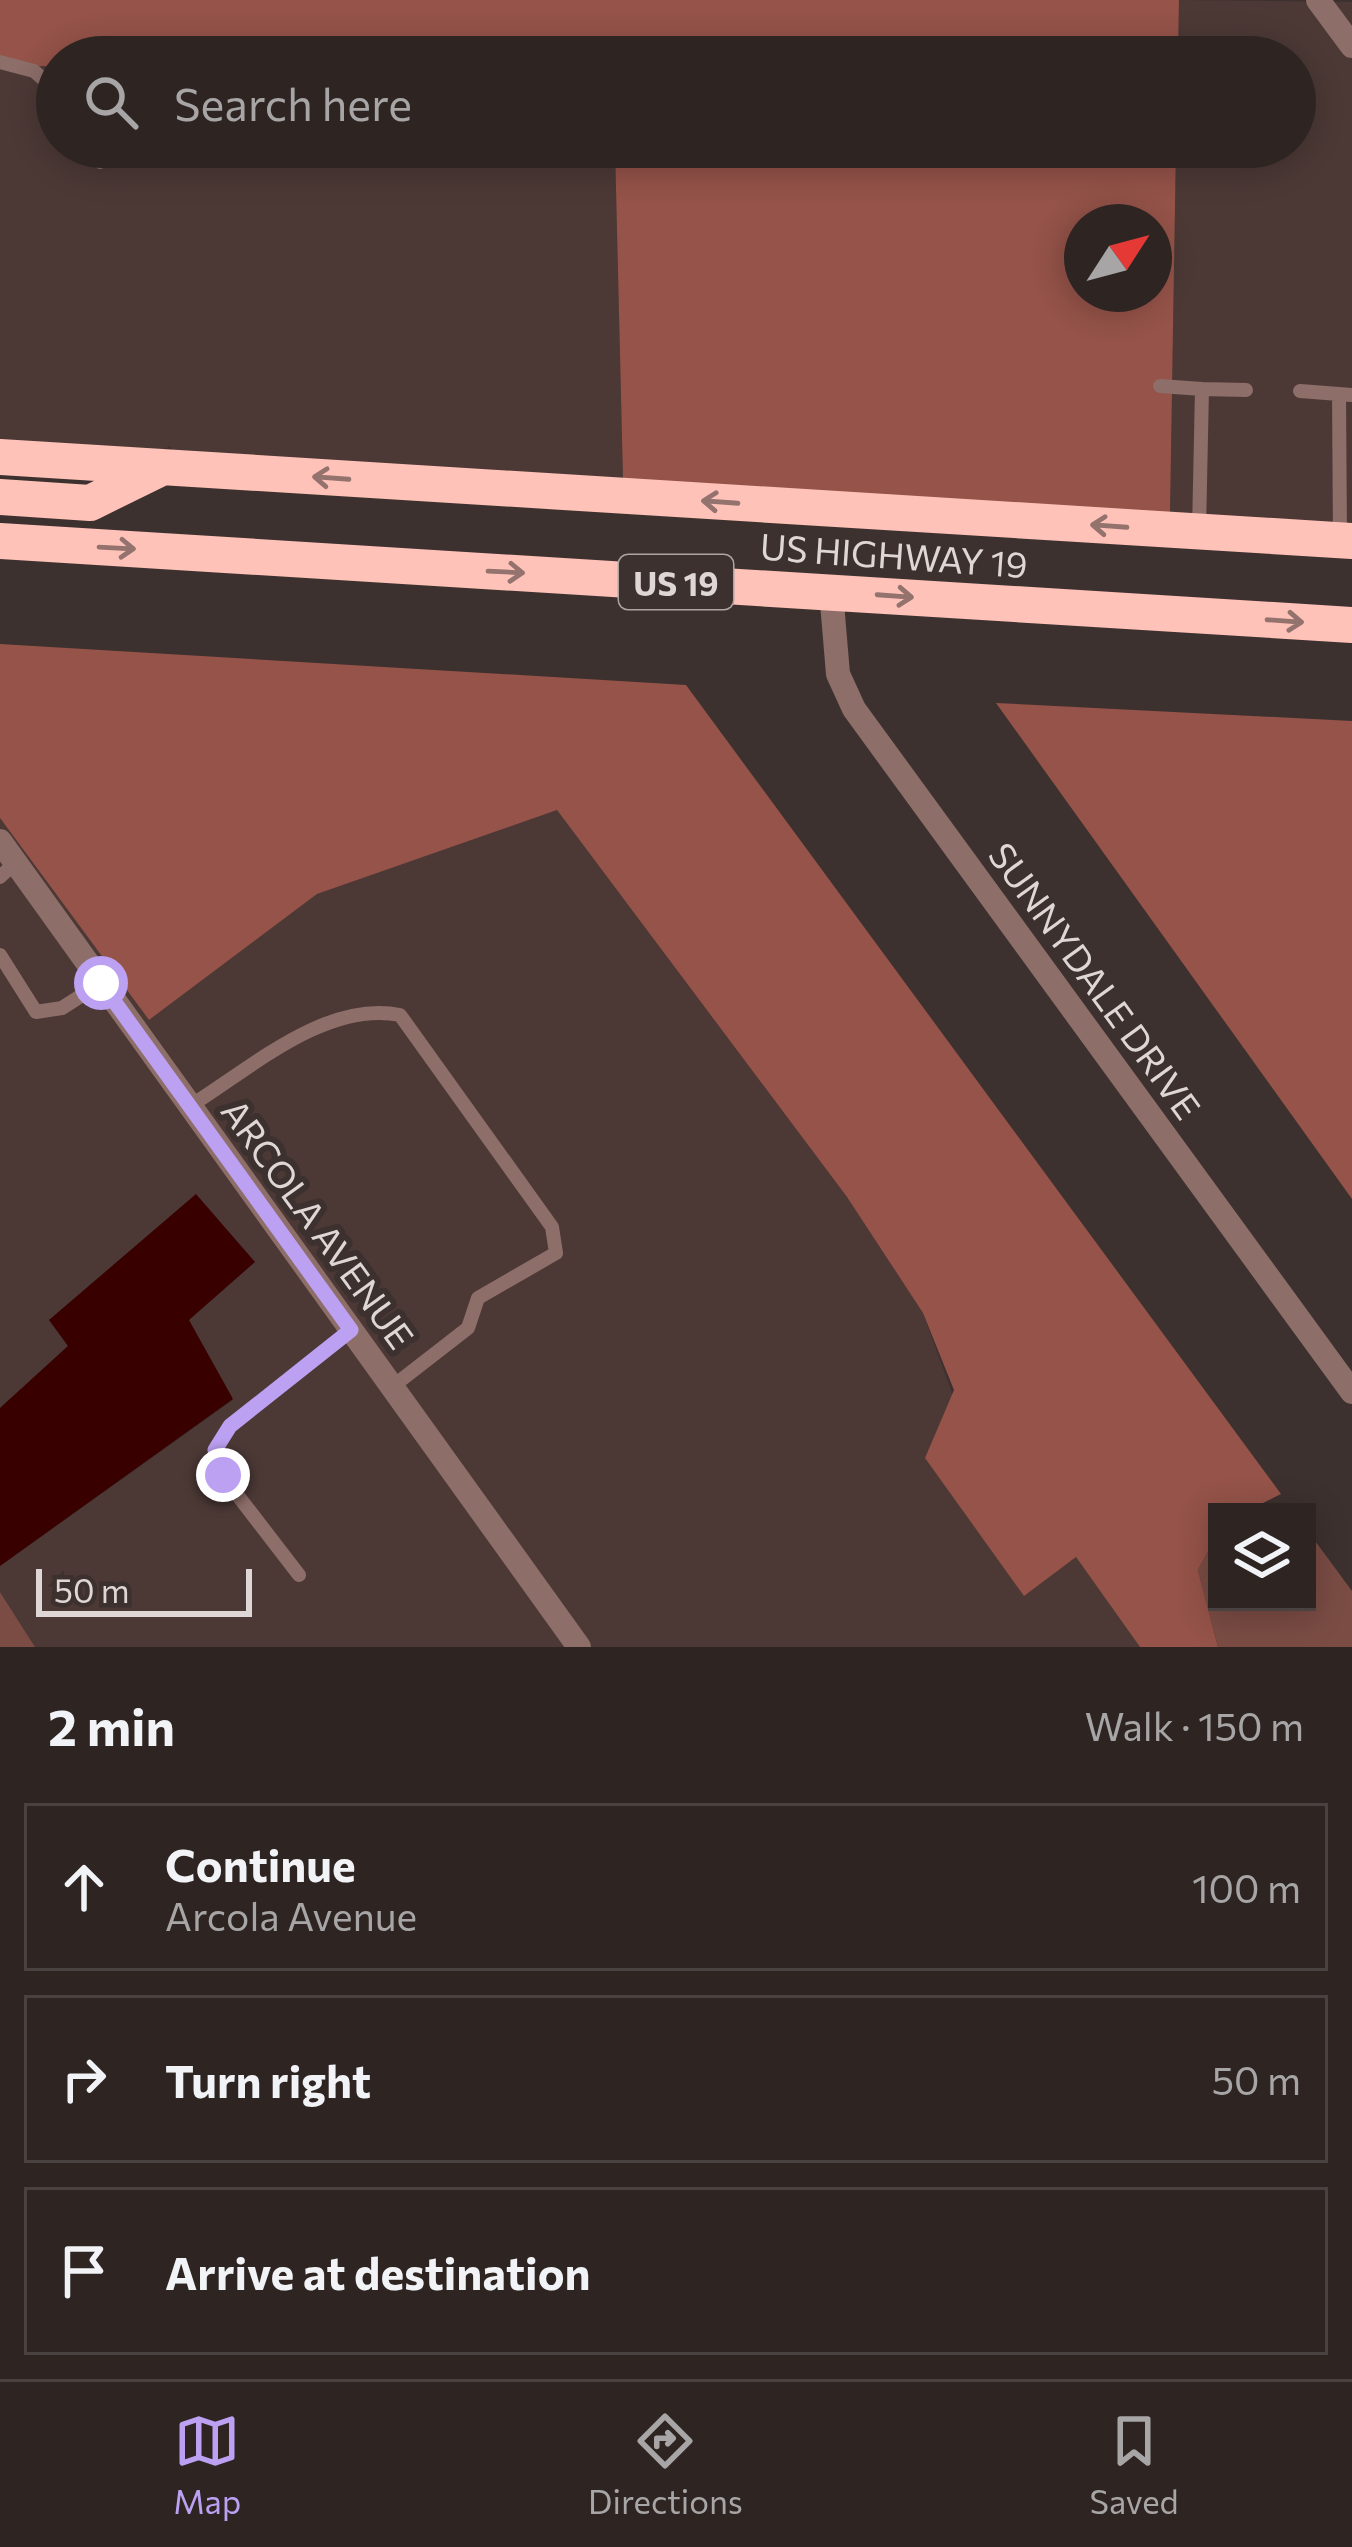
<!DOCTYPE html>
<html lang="en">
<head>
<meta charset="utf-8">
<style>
	body { margin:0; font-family:Commissioner,sans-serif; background:#3a3130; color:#f1f3f6 }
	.controls { position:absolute; right:36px; bottom:36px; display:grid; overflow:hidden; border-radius:0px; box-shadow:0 6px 30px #0003 }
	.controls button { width:108px; height:108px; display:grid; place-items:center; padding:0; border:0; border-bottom:3px solid #494241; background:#2e2523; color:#f1f3f6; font:60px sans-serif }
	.compass { position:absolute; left:1064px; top:204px; width:108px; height:108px; border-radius:50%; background:#2e2523; box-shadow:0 6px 30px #0003; rotate:54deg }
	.scale { position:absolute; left:36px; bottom:30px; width:216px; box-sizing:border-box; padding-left:12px; border:6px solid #dfd7d5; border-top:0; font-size:33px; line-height:42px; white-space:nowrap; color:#dfd7d5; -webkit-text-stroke:9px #3d312f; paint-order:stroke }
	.stop { position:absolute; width:36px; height:36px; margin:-27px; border:9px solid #bca0f2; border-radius:50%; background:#fff }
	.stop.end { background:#bca0f2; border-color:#fff; box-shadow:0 3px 12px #0008 }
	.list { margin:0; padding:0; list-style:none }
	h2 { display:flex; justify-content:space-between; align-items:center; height:156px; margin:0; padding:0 48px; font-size:51px }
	h2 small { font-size:39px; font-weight:400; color:#a7a5a6 }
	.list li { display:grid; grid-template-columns:78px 1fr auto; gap:36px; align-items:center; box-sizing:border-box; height:168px; margin:0 24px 24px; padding:0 24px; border:3px solid #494241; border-radius:0px }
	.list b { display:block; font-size:45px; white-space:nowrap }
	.list p { margin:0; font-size:39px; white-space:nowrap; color:#a7a5a6 }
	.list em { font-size:39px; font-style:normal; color:#a7a5a6 }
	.icon { flex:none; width:66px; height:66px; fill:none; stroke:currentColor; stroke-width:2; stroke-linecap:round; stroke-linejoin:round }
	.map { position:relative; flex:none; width:1352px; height:1647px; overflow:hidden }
	.search { position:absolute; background:#2e2523; box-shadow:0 6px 30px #0003; left:36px; right:36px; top:36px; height:132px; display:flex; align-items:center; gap:30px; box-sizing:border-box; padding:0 42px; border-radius:66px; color:#a7a5a6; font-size:45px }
	.sheet { height:732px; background:#2e2523 }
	nav { display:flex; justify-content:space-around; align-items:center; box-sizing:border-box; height:168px; border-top:3px solid #494241; background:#2e2523; font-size:33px; color:#a7a5a6 }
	nav a { display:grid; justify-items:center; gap:6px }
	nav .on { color:#bca0f2 }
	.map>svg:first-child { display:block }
	.built { fill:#4c3936 }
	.green { fill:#7a4c44 }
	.forest { fill:#955349; fill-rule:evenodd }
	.water { fill:#390000 }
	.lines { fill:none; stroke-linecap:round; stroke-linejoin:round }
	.lane { stroke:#8d6e69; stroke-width:14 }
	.street { stroke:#8d6e69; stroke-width:24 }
	.highway { stroke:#ffc2b8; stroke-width:36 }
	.oneway { stroke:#94726d }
	.route { stroke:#bca0f2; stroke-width:15 }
	.labels { text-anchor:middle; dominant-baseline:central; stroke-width:12; stroke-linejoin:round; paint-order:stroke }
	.shield { fill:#3d312f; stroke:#aea5a3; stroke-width:3 }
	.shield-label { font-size:33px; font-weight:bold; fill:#dfd7d5 }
	.street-label { font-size:36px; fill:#dfd7d5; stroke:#3d312f }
</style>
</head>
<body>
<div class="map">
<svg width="1352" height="1647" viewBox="0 0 1352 1647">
	<rect width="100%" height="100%" fill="#3d312f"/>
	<path class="built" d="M1179,0L1352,2V525L1170,514L1176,147H1295V57H1178Z
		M57,66V147H615L623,480L173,452L170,446L160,451L0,441V67Z
		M557,810L847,1197L923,1313L1025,1595L1076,1557L1140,1647H35L0,1592V1566L233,1400L49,1319L68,1346L0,1408V818L149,1020L317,894Z"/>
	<path class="green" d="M1307,1530L1352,1591V1647H1218L1198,1570L1217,1535V1602H1307Z
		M0,1592L35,1647H0Z"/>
	<path class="forest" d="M0,0H1179L1178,57H57V66L0,67Z
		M615,147H1176L1170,514L623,480ZM1082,222H1154V294H1082Z
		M0,644L686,685L1281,1494L1245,1512H1217V1535L1198,1570L1218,1647H1140L1076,1557L1024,1596L925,1458L954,1390L923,1313L847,1197L557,810L317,894L149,1020L0,818Z
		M996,703L1352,721V1199Z"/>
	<path class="water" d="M196,1194L255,1262L189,1320L233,1399L0,1566V1408L68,1346L49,1320Z"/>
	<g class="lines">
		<path class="lane" d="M0,62L34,71L57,91
			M93,147L100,162
			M1160,386L1202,389
			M1300,391L1339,394
			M1199,531L1202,389L1246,390
			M1340,540L1339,394L1352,395
			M0,877L15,863
			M0,955L36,1012L62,1008L101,983
			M190,1106C250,1069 326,1000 400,1015L552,1227L556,1253L478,1298L468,1328L392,1387
			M299,1575L222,1475L215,1450L230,1426L351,1330"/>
		<path class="street" d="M1318,0L1352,46
			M831,591L838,674L854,709L1352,1392
			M0,841L579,1647"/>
		<path class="highway" d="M0,457L1352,541
			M0,497L90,503L159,469
			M0,541L1352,625"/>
	</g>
	<defs><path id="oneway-shaft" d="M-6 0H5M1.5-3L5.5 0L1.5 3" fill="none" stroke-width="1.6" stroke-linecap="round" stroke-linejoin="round" transform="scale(3)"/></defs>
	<g class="oneway">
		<use href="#oneway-shaft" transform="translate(331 478) rotate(-176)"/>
		<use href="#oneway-shaft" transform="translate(720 502) rotate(-176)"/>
		<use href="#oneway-shaft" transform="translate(1109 526) rotate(-176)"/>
		<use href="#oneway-shaft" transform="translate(117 548) rotate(3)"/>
		<use href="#oneway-shaft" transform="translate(506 572) rotate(3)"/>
		<use href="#oneway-shaft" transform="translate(895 596) rotate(4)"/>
		<use href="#oneway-shaft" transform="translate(1285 621) rotate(4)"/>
	</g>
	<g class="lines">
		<path class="route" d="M101,983L351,1330L230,1426L215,1450L223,1475"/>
	</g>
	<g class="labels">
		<rect class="shield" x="619" y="555" width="114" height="54" rx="9"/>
		<g class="shield-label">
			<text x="676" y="582">US 19</text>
		</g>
		<g class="street-label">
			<text transform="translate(894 554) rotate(4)">US HIGHWAY 19</text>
			<text transform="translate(1096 980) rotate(54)">SUNNYDALE DRIVE</text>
			<text transform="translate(319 1223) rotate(54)">ARCOLA AVENUE</text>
		</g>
	</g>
</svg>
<div class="controls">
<button><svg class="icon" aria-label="layers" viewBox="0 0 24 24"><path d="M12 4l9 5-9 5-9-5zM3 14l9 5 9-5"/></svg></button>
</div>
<svg class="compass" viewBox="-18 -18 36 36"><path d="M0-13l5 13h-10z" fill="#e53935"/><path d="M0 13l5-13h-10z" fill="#a7a5a6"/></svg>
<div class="scale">50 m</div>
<div class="stop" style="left:101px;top:983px"></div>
<div class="stop end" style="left:223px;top:1475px"></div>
<div class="search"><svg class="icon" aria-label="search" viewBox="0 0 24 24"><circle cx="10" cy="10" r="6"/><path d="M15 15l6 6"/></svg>Search here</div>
</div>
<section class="sheet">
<h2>2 min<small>Walk · 150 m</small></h2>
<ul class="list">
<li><svg class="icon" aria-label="ahead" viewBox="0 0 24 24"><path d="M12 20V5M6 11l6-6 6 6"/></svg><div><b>Continue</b><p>Arcola Avenue</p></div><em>100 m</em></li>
<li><svg class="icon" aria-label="right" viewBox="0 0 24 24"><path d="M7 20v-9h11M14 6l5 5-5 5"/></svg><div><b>Turn right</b></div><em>50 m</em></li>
<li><svg class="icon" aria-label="arrive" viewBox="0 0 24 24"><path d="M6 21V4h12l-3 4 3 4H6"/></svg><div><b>Arrive at destination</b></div></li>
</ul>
</section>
<nav>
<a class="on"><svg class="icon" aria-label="map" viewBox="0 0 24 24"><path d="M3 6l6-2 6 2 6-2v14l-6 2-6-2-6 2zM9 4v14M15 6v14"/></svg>Map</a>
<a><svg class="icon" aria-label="directions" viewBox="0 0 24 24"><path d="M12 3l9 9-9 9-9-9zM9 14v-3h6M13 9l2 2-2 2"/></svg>Directions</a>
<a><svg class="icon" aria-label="saved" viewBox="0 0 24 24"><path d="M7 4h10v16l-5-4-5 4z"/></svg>Saved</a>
</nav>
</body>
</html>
